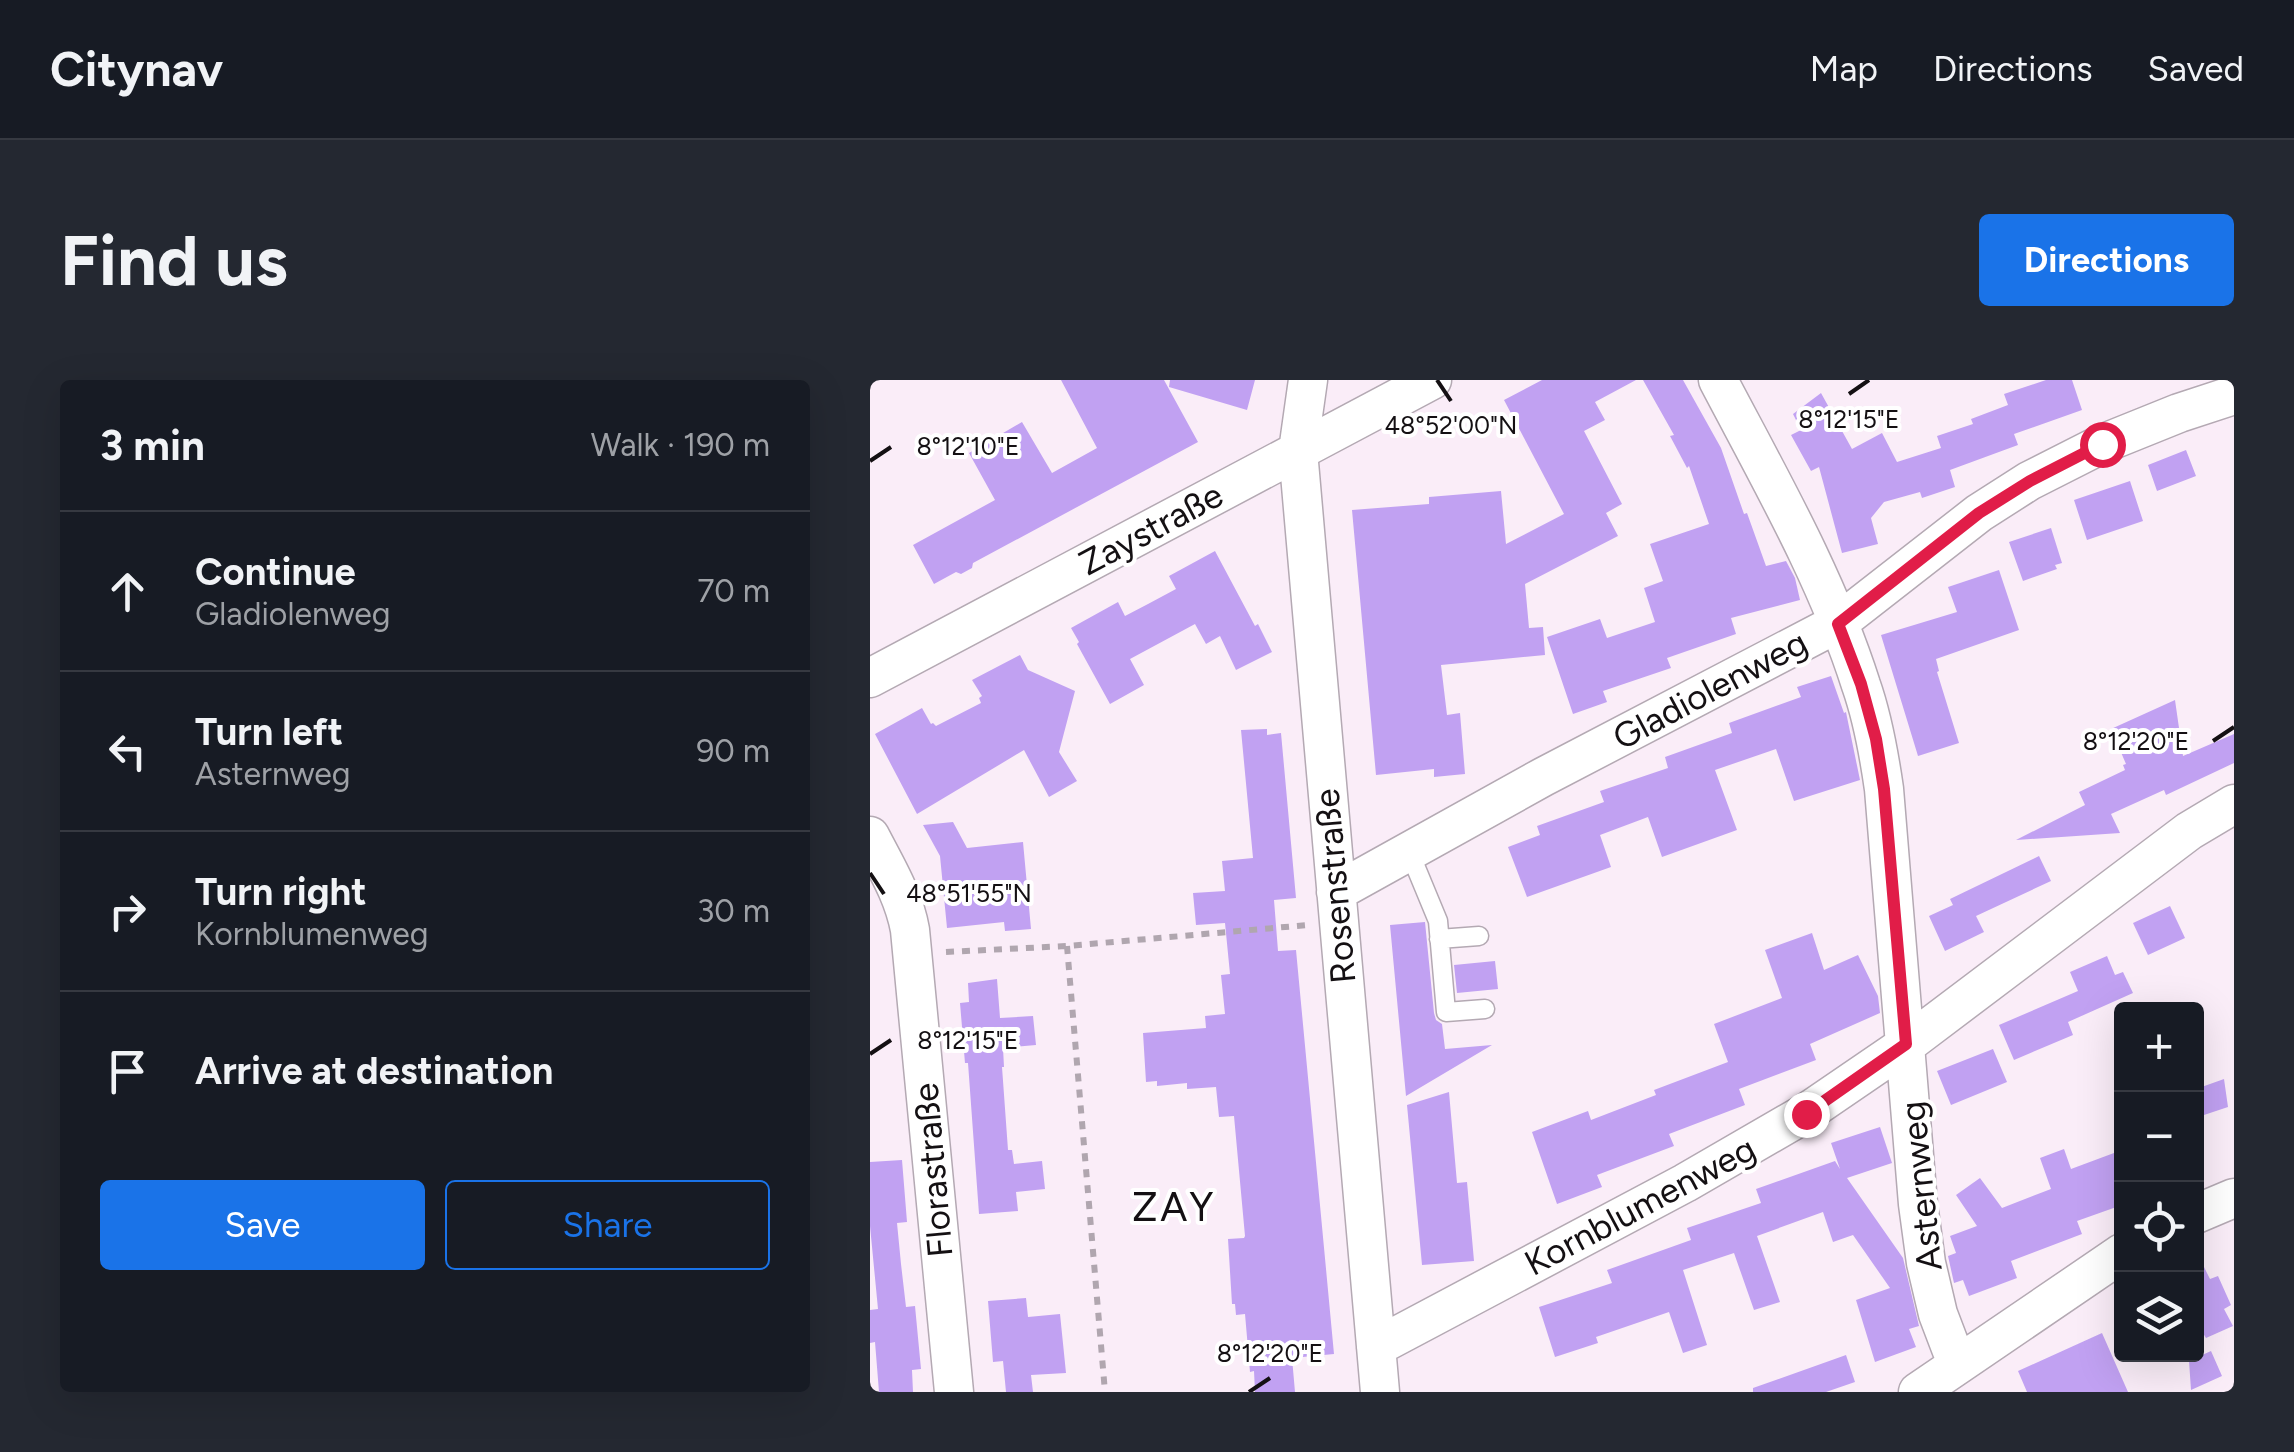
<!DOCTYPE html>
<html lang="en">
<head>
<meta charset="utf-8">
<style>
	body { margin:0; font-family:Figtree,sans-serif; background:#242831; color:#f1f3f6 }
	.controls { position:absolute; right:30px; bottom:30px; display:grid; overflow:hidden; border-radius:10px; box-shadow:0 10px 40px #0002 }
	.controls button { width:90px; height:90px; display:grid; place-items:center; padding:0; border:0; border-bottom:2px solid #363941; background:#171b24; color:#f1f3f6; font:50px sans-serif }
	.stop { position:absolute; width:30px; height:30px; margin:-22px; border:8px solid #e11d48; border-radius:50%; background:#fff }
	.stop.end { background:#e11d48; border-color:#fff; box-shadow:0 2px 10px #0008 }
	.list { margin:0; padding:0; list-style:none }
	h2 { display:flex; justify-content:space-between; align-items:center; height:130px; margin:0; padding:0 40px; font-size:42px }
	h2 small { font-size:32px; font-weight:400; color:#9ea1a6 }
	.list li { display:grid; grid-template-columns:65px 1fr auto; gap:30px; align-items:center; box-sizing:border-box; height:160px; padding:0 40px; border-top:2px solid #363941 }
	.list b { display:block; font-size:38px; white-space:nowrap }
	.list p { margin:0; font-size:32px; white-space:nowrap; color:#9ea1a6 }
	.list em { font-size:32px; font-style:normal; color:#9ea1a6 }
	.actions { display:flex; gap:20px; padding:30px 40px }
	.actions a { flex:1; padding:22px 0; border:2px solid #1a73e8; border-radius:10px; text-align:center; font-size:35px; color:#1a73e8 }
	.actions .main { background:#1a73e8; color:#fff }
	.icon { flex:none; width:55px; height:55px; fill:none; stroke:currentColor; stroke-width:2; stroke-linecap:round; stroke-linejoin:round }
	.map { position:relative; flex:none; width:1364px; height:1012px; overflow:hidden; border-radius:10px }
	header { display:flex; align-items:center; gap:60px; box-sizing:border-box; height:140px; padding:0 50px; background:#171b24; border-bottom:2px solid #363941 }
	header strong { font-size:48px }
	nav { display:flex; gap:55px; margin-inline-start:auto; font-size:35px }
	.intro { display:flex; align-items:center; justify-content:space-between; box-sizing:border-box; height:240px; padding:0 60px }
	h1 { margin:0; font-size:70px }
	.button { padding:25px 45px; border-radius:10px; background:#1a73e8; color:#fff; font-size:35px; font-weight:700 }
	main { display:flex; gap:60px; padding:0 60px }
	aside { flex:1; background:#171b24; border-radius:10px; box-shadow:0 10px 40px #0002 }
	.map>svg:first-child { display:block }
	.building { fill:#c1a1f2 }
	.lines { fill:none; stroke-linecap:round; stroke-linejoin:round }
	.lane-casing { stroke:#b4a9b3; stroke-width:21 }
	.street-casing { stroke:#b4a9b3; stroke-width:41 }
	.path { stroke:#b0a6af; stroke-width:6; stroke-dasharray:8 8; stroke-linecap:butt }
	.lane { stroke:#fff; stroke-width:18 }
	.street { stroke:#fff; stroke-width:38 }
	.route { stroke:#e11d48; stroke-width:12 }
	.ticks { fill:none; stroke:#141013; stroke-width:4 }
	.labels { text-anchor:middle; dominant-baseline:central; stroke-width:8; stroke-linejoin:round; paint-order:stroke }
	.street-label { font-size:35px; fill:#141013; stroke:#fff }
	.quarter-label { font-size:40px; letter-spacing:2.5px; fill:#141013; stroke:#fff }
	.ticks-label { font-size:25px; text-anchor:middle; fill:#141013; stroke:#fff; stroke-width:8; stroke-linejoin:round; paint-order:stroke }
</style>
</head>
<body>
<header>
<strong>Citynav</strong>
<nav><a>Map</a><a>Directions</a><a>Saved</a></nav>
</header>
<div class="intro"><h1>Find us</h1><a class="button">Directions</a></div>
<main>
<aside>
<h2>3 min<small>Walk · 190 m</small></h2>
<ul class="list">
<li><svg class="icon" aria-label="ahead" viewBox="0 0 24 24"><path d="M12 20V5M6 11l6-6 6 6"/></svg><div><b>Continue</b><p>Gladiolenweg</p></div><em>70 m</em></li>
<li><svg class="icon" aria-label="left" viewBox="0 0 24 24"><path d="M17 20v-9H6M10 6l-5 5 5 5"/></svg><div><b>Turn left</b><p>Asternweg</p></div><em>90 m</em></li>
<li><svg class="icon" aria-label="right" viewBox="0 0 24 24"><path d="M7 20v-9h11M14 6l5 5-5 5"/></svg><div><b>Turn right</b><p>Kornblumenweg</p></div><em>30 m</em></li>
<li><svg class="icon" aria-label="arrive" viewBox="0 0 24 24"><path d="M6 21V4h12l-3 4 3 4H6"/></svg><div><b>Arrive at destination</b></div></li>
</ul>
<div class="actions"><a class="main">Save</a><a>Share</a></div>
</aside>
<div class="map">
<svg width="1364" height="1012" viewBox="0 0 1364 1012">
	<rect width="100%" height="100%" fill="#faedf8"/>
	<path class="building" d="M191,0H294L328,62L103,183L102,188L91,194L86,192L64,204L43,165L125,120L99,73L152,42L182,93L227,68Z
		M300,0H385L377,30L299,7Z
		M672,0H766L725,22L735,40L714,51L752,124L736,133L748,156L655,204L659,248L673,247L675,275L571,285L577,335L590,333L595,394L564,397V389L506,395L482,130L559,124V117L631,111L636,164L694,134L634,20Z
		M773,0H813L851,68L874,134L877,133L896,186L916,181L925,198L930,220L861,238L866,254L797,278L801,288L733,311L737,322L703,334L677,257L730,239L737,258L785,242L774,208L793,201L780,164L839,144L819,86L817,88L800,56L804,55Z
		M1176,0H1202L1212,30L1144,54L1148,65L1080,90L1085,107L1052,118L1050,112L1014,122L1001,138L1008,164L972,173L949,87L941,91L921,55L931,50L923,34L951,13L982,69L1012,53L1027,82L1071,68L1067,56L1103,44L1101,39L1138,25L1134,14Z
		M1316,70L1326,96L1287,111L1278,85Z
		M1260,101L1273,141L1217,160L1204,120Z
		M1181,148L1192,183L1185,185L1187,189L1153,201L1139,162Z
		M345,171L385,246L388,244L402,272L366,290L350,256L336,264L325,244L260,279L274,305L240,324L207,264L209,262L201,248L248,222L255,236L278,224L306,209L299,196Z
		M1129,190L1149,250L1066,279L1069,291L1067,292L1089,363L1048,376L1011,255L1087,232L1078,207Z
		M150,275L158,290L205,311L189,372L207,401L179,417L154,370L47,434L5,354L52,328L61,344L63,343L66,346L111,323L109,318L112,316L102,300Z
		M961,296L974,333L976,332L977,337L990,400L924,421L906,369L845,390L867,450L792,477L778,437L730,455L741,487L657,517L638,467L670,455L667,446L734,422L730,411L798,388L795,377L862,353L859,343L931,317L927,307Z
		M1305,320L1313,376L1364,354V383L1296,415L1294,410L1241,434L1250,453L1146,460L1215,425L1209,412L1255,390L1253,385L1256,384L1241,349Z
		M397,349V355L411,353L426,518L404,520L408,571L426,570L464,974L422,978L425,1012H385L384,991L380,992L375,934L366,935L365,924H362L358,859L374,858L375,856L364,736L349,737L346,707L317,709V703L287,706V701L276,702L273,653L336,648L335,636L355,634L351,595L360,594L355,543L326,545L323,513L355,511L352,481L383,478L371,350Z
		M83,442L97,468L153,462L161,549L135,551L134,542L77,548L70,476L53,445Z
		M1169,476L1181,501L1106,536L1114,552L1075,571L1059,536L1083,525L1080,519Z
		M1300,526L1315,558L1278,575L1263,543Z
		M555,542L564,633L566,640L572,644L575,669L622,665L536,716L520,545Z
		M942,553L954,590L988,575L1008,616L1010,633L940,664L946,680L869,709L875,725L799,754L804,766L727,795L732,807L687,824L662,752L718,731L721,740L786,715L784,710L858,682L844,644L912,618L895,570Z
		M1237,576L1245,595L1253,592L1263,613L1198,642L1203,655L1144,680L1129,645L1208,611L1200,592Z
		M625,581L628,609L587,613L584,585Z
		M127,599L130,638L163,636L166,665L133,668L134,687H132L138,770H142L144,784L172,781L175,809L146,812L148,831L109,834L98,683H95L90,623L99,622L98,603Z
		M1123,669L1137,702L1081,725L1067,691Z
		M1354,699L1358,727L1331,736L1326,723V709Z
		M579,712L587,803L597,802L604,881L552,885L537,725Z
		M1010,747L1022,783L977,798L1033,878L1049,946L1039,949L1046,967L1005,982L986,920L1020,908L983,855L963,862L953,832L887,856L910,922L884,930L864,873L813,890L837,965L813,973L799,932L726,957L728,963L685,977L669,927L742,903L737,890L821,860L817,848L891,823L886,809L965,781L970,789L961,763Z
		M1194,769L1201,789L1252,770V825L1207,841L1212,854L1141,881L1147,898L1099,916L1093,900L1084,903L1078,876L1086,873L1080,856L1107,846L1086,815L1110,798L1132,828L1181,809L1170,778Z
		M32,780L37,842L27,843L31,884L36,927L45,926L51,989L42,990L43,1012H9L5,962L0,963V930L8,929L0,846V782Z
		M1326,871L1340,899L1348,896L1361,925L1354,929L1363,946L1336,958L1326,942Z
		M156,918L158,937L190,934L196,993L161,995L163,1012H136L133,981L123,982L118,921Z
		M1232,953L1258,1012H1157L1148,991Z
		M1341,971L1352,996L1321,1010L1319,981Z
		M976,975L985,1002L956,1012H883V1008Z"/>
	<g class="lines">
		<defs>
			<path id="lane" d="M539,471L568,541L576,632L615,629
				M569,559L609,556"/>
			<path id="street" d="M438,0L428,71L510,1012
				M848,0C900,99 957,198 991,305C1003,339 1009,374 1014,409L1048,824L1056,883L1068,934L1087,984
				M0,298L562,0
				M0,456C16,487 34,516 40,550L84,1012
				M466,512L673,397L968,243L1109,133L1159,101L1232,64L1309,33L1364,15
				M1326,834L1364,818
				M506,967L815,803L936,733L1037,664L1319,451L1364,424
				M1048,1012L1252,873"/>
		</defs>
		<use href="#lane" class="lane-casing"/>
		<use href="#street" class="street-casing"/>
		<path class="path" d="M197,566L235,1012
			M76,572L197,566L438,545"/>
		<use href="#lane" class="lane"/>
		<use href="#street" class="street"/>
	</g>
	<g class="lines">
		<path class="route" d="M936,734L1036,664L1014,409L1006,359L991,304L968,244L1109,133L1160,101L1232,64"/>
	</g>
	<path class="ticks" d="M567,0L581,21M979,14L999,0M0,81L21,67M1343,361L1364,347M0,493L14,514M0,674L21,660M379,1012L400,998"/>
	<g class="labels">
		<g class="street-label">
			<text transform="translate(281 149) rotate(-28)">Zaystraße</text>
			<text transform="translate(840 310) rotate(-28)">Gladiolenweg</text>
			<text transform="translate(465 506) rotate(-95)">Rosenstraße</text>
			<text transform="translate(63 790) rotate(-95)">Florastraße</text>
			<text transform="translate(1051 806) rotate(-96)">Asternweg</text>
			<text transform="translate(770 826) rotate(-28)">Kornblumenweg</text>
		</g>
		<g class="quarter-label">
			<text x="304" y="827">ZAY</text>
		</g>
	</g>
	<g class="ticks-label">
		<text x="979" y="48">8°12'15"E</text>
		<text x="581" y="54">48°52'00"N</text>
		<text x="98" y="75">8°12'10"E</text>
		<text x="1266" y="370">8°12'20"E</text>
		<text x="99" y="522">48°51'55"N</text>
		<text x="98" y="669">8°12'15"E</text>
		<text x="400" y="982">8°12'20"E</text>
	</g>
</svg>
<div class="controls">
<button>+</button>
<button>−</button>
<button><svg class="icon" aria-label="locate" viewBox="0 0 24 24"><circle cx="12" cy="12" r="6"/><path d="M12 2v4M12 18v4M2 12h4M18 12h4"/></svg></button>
<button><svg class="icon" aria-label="layers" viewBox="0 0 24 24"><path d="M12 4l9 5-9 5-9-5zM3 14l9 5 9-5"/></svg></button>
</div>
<div class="stop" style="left:1232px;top:64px"></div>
<div class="stop end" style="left:936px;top:734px"></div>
</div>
</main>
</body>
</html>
